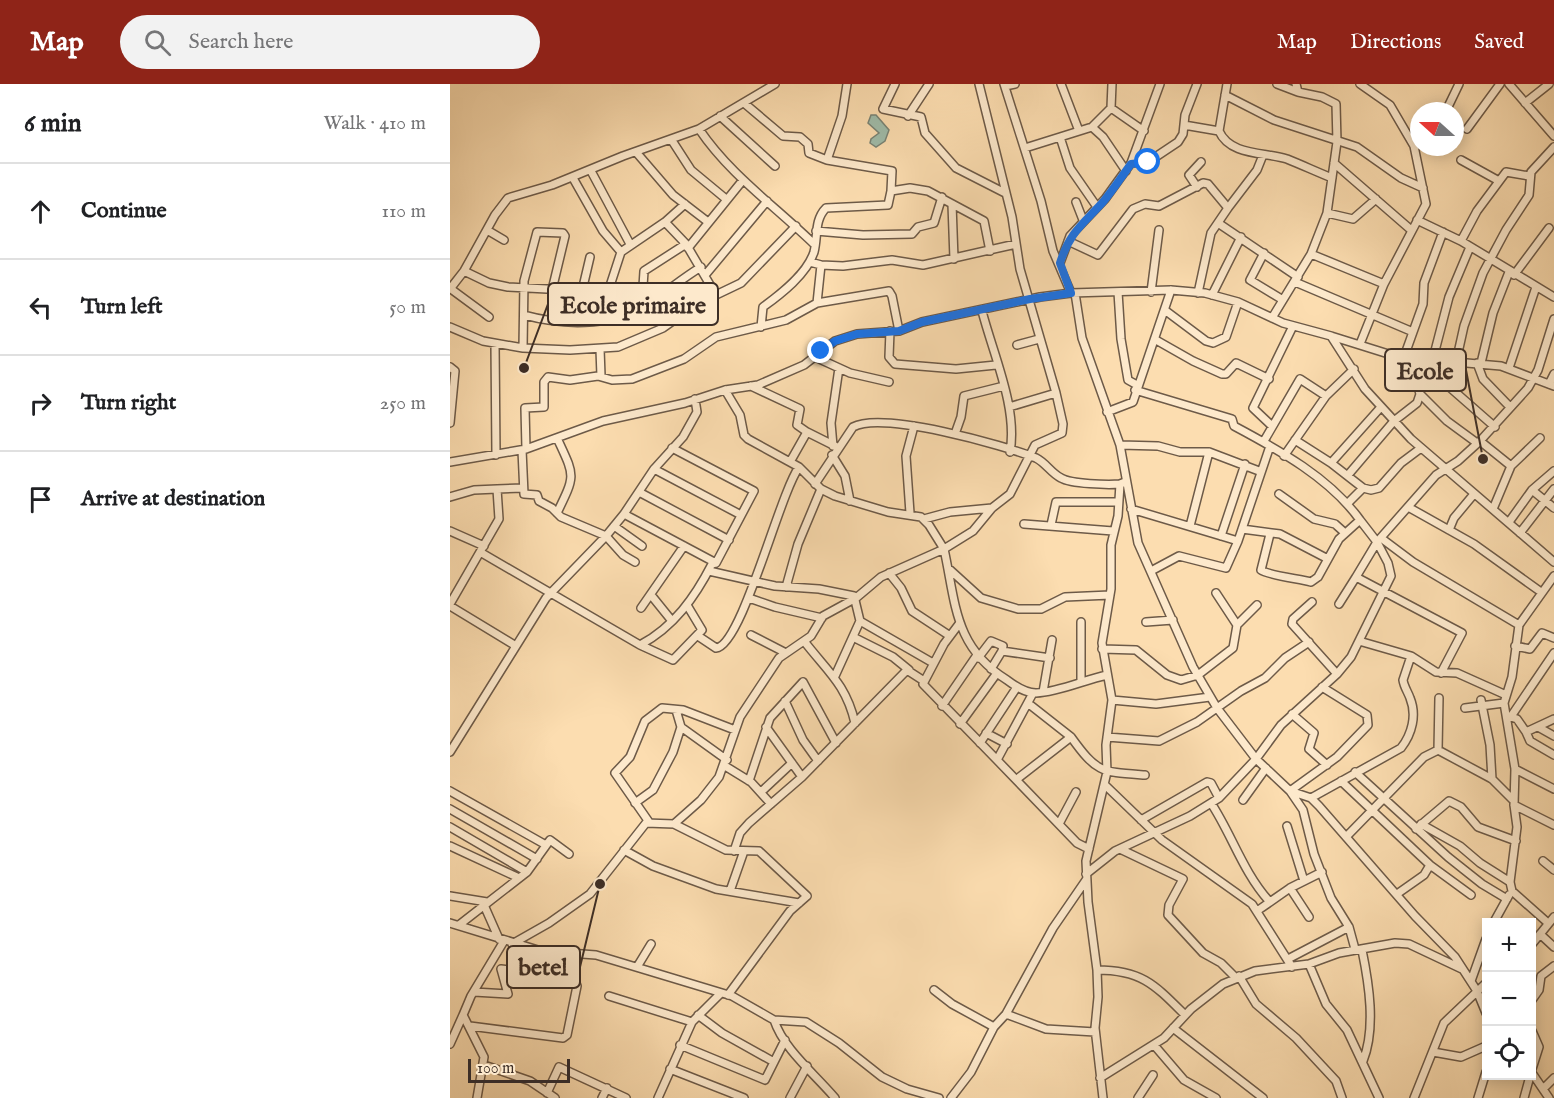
<!DOCTYPE html>
<html lang="en">
<head>
<meta charset="utf-8">
<style>
	body { margin:0; font-family:"IM FELL English",serif; background:#f2f2f2; color:#202124 }
	.controls { position:absolute; right:18px; bottom:18px; display:grid; overflow:hidden; border-radius:0px; box-shadow:0 3px 15px #0003 }
	.controls button { width:54px; height:54px; display:grid; place-items:center; padding:0; border:0; border-bottom:2px solid #e0e0e0; background:#fff; color:#202124; font:30px sans-serif }
	.compass { position:absolute; left:960px; top:18px; width:54px; height:54px; border-radius:50%; background:#fff; box-shadow:0 3px 15px #0003; rotate:291deg }
	.scale { position:absolute; left:18px; bottom:15px; width:102px; box-sizing:border-box; padding-left:6px; border:3px solid #3d2e26; border-top:0; font-size:16px; line-height:21px; white-space:nowrap; color:#3d2e26; -webkit-text-stroke:4px #fde9cc; paint-order:stroke }
	.stop { position:absolute; width:18px; height:18px; margin:-14px; border:4px solid #1a73e8; border-radius:50%; background:#fff }
	.stop.end { background:#1a73e8; border-color:#fff; box-shadow:0 2px 6px #0008 }
	.list { margin:0; padding:0; list-style:none }
	h2 { display:flex; justify-content:space-between; align-items:center; height:78px; margin:0; padding:0 24px; font-size:26px }
	h2 small { font-size:20px; font-weight:400; color:#757577 }
	.list li { display:grid; grid-template-columns:39px 1fr auto; gap:18px; align-items:center; box-sizing:border-box; height:96px; padding:0 24px; border-top:2px solid #e0e0e0 }
	.list b { display:block; font-size:22px; white-space:nowrap }
	.list em { font-size:20px; font-style:normal; color:#757577 }
	.icon { flex:none; width:33px; height:33px; fill:none; stroke:currentColor; stroke-width:2; stroke-linecap:round; stroke-linejoin:round }
	.map { position:relative; flex:none; width:1104px; height:1014px; overflow:hidden }
	header { display:flex; align-items:center; gap:36px; box-sizing:border-box; height:84px; padding:0 30px; background:#8f2418; color:#fff }
	header strong { font-size:28px }
	nav { display:flex; gap:33px; margin-inline-start:auto; font-size:21px }
	.search { width:420px; height:54px; background:#f2f2f2; display:flex; align-items:center; gap:15px; box-sizing:border-box; padding:0 21px; border-radius:33px; color:#757577; font-size:22px }
	main { display:flex }
	aside { flex:1; background:#fff }
	.map>svg:first-child { display:block }
	.water { fill:#9fbcaa; stroke:#788375; stroke-width:1.5 }
	.lines { fill:none; stroke-linecap:round; stroke-linejoin:round }
	.street-casing { stroke:#6d5a48; stroke-width:10 }
	.street { stroke:#fde9cc; stroke-width:7 }
	.route { stroke:#1a73e8; stroke-width:8 }
	.leader { fill:none; stroke:#3d2e26; stroke-width:2 }
	.callout-dot { fill:#3d2e26; stroke:#fde9cc; stroke-width:2 }
	.callout { fill:#fde9cc; stroke:#3d2e26; stroke-width:2 }
	.callout-label { font-size:24px; text-anchor:middle; font-weight:bold; fill:#3d2e26 }
</style>
</head>
<body>
<header>
<strong>Map</strong>
<div class="search"><svg class="icon" aria-label="search" viewBox="0 0 24 24"><circle cx="10" cy="10" r="6"/><path d="M15 15l6 6"/></svg>Search here</div>
<nav><a>Map</a><a>Directions</a><a>Saved</a></nav>
</header>
<main>
<aside>
<h2>6 min<small>Walk · 410 m</small></h2>
<ul class="list">
<li><svg class="icon" aria-label="ahead" viewBox="0 0 24 24"><path d="M12 20V5M6 11l6-6 6 6"/></svg><div><b>Continue</b></div><em>110 m</em></li>
<li><svg class="icon" aria-label="left" viewBox="0 0 24 24"><path d="M17 20v-9H6M10 6l-5 5 5 5"/></svg><div><b>Turn left</b></div><em>50 m</em></li>
<li><svg class="icon" aria-label="right" viewBox="0 0 24 24"><path d="M7 20v-9h11M14 6l5 5-5 5"/></svg><div><b>Turn right</b></div><em>250 m</em></li>
<li><svg class="icon" aria-label="arrive" viewBox="0 0 24 24"><path d="M6 21V4h12l-3 4 3 4H6"/></svg><div><b>Arrive at destination</b></div></li>
</ul>
</aside>
<div class="map">
<svg width="1104" height="1014" viewBox="0 0 1104 1014">
	<rect width="100%" height="100%" fill="#fcddb0"/>
	<filter id="stains"><feTurbulence type="fractalNoise" baseFrequency=".00333" numOctaves="4"/><feColorMatrix values="0 0 0 0 .2 0 0 0 0 .09 0 0 0 0 .02 0 0 0 .5 -.17"/></filter>
	<radialGradient id="worn" r=".72"><stop offset=".6" stop-color="#630" stop-opacity="0"/><stop offset="1" stop-color="#630" stop-opacity=".3"/></radialGradient>
	<path class="water" d="M421,31H426L439,46L435,57L426,63L420,59L421,55L429,49L418,39Z"/>
	<g class="lines">
		<defs>
			<path id="street" d="M445,0L433,25L471,33L475,49L506,84L555,109
				M554,0L591,117L603,167L621,209
				M611,0L629,47
				M827,0L848,8
				M1059,0L1104,52
				M555,2L565,0
				M775,11L824,36L907,63L951,94L973,104
				M294,19L333,52L350,53L358,60L359,69L377,76L392,32L397,0
				M1075,19L1099,0
				M661,24L694,47
				M996,27L1009,0
				M270,32L325,82
				M458,32L479,0
				M734,41L769,47L777,0
				M642,43L653,53L676,87
				M249,45C280,91 325,122 365,161
				M1017,45L1050,0
				M769,47C780,72 815,68 837,75C852,81 867,88 882,94
				M610,53L620,84L647,123
				M221,55L241,86L276,115
				M575,64L642,43L661,24L662,0
				M186,68L223,111L258,138
				M377,76L442,87L441,107
				M1011,76L1049,97
				M681,79L710,0
				M884,79L960,145
				M141,87L180,160
				M123,94L153,147L171,168
				M747,103L739,91L751,78
				M626,118L633,136
				M502,120L504,175
				M877,129L903,135L926,115
				M967,136L1011,157L1104,213
				M215,138L235,120
				M768,139L848,193
				M37,146L54,156
				M366,147L413,151L462,150L468,143L484,139L492,113
				M618,157L648,171L683,125L695,120L709,122L753,99L758,100L778,124L807,86L813,71
				M1011,157L1027,127L1056,88L1079,92
				M1020,163L999,213L980,286L1045,343
				M238,164L293,96
				M814,169L800,196L833,216
				M861,170L934,200
				M360,178L371,181L393,182L442,176L473,181L566,160
				M610,179L620,152L655,115L681,79L698,78L728,58L733,50L735,31L747,0
				M14,187L39,199L58,203L175,209L192,215
				M256,190L317,117
				M1064,191L1099,144
				M845,198L963,248
				M0,205L14,187L45,131L58,114L102,101L173,72L249,45L325,0
				M1,205L39,233
				M132,207L140,173
				M158,208L171,168L215,138L236,160L266,211
				M668,208L671,255L678,296L687,301
				M701,208L709,146
				M625,209L632,254L670,361L688,459L743,583L767,624L806,675L840,707L861,714L869,722L965,832L1005,873L1027,907L1036,929
				M748,209L761,149L778,124
				M762,211L791,153
				M192,218L194,187L236,160
				M367,219L371,181
				M532,227C543,270 568,324 560,368
				M716,227L756,257L763,259L776,253L788,218
				M74,231C110,241 160,243 193,223C213,211 231,195 251,183
				M822,234L861,170L877,129L887,58L886,20L872,13L848,8L846,0
				M0,243L33,257L73,264L120,266L168,263L213,244L247,220L291,199L346,142
				M311,243L313,223C331,210 357,190 364,168C368,153 364,136 376,124L438,121L441,107L460,104L478,107L534,137L540,167
				M440,247L439,273L445,280L506,285L546,281
				M881,252L948,273L1051,282L1104,302
				M706,256L743,277L772,290H776L786,279L819,295
				M45,260L46,371
				M910,260L934,200L976,120L964,62L940,21L910,0
				M567,261L589,255
				M73,264L74,197L87,148L113,149L115,152L102,206
				M150,265L151,292
				M365,273L400,289L439,298
				M954,273L973,220L974,199L993,148
				M1006,278L1014,242L1033,189L1056,146L1079,111L1081,88L1104,63
				M1027,279L1033,295L1060,323
				M1031,279L1043,229L1059,188
				M0,283L5,287L0,339
				M1059,284L1086,203
				M1099,300L1104,290
				M301,302L350,325L347,341L357,348
				M275,306L290,331L294,351L298,355L349,383L371,405L385,412L438,428L471,433L479,441L494,465L523,447L542,424L560,410L585,361L612,349L613,340L606,309L570,185L562,133L529,0
				M685,306L782,335L784,342C829,366 880,394 910,436
				M970,310L997,337L1027,359
				M559,323L606,309
				M657,328L683,318L721,206
				M822,342L803,324L843,242
				M505,350L511,333L514,312L554,302
				M845,356L881,379L913,404
				M814,357L850,295L876,312
				M1030,357L1061,382L1090,354
				M670,361L708,362L730,368H759L809,387
				M383,362L381,339L389,284
				M222,364L304,407L266,479L262,480C245,513 224,543 190,561L223,576L252,546L237,521
				M76,365L75,324L94,323V298L98,293L120,296L148,292L162,296L182,295L234,275L266,253L336,236L367,219L439,207L442,212L449,247
				M72,366L74,410L87,411L89,417L102,424L111,433L156,452L173,471L185,478
				M382,371L395,392L400,417
				M834,372L876,312L904,285
				M0,378L76,365L153,337L235,319L275,306L308,301L354,281L385,257L407,250L449,247L472,238L590,213L621,209L721,206L755,209L788,218L833,239L881,252L915,305L961,355L1104,478
				M340,378L357,348L385,362
				M881,379L931,323
				M204,385L291,431
				M898,391L944,337L967,319L970,310L965,292L968,273
				M365,400L403,343C433,327 553,361 586,374C596,379 601,389 611,394C621,400 658,401 670,400
				M47,405L73,404
				M1082,406L1104,424
				M189,408L279,456
				M829,410L864,435L885,440L895,449
				M0,413L24,406L47,405L49,435L0,520
				M898,419L913,404L921,406L929,404L951,379L971,364
				M958,423L1024,460L1091,508
				M681,425L788,457
				M1043,425L1061,382
				M107,429C126,390 125,393 107,354
				M460,429L456,372L464,342
				M174,430L266,479
				M474,435L500,428L542,424
				M1059,438L1082,406L1104,387
				M574,440L663,447
				M601,441L606,418H668
				M164,442L192,462
				M740,442L759,368
				M792,445L830,450L878,475
				M999,446L1004,434L1024,410
				M0,447L34,462
				M1070,449L1104,405
				M820,450L811,486C817,491 850,495 861,498L868,493L889,455L910,436L927,458L906,493L1012,549L991,589
				M771,452L795,380
				M931,454L963,478L1069,541
				M30,468L190,561
				M498,484L531,514L568,525H591L615,513L660,511
				M259,487L325,502L369,505L404,512L410,537L385,592
				M701,487L729,472L776,484L788,457L820,362
				M439,489L451,504L462,527L500,552
				M336,503L348,460L371,405
				M766,509L787,541
				M201,511L222,537
				M299,514L325,523L372,534
				M862,518L843,535L842,540L887,590
				M889,520L906,493
				M0,522L66,562
				M191,524L234,462
				M410,537L483,579
				M631,538V597
				M696,538L723,536
				M509,540L494,560L473,600L547,676L583,609
				M301,551L336,569
				M248,552L266,564C292,562 329,411 349,383
				M405,554L443,573L459,586
				M354,557C377,587 396,600 405,639
				M909,557L961,572L986,588L1007,589L1056,611
				M1065,562L1080,565L1092,549L1104,554
				M652,565L686,566L717,591L731,596L748,591L783,564L787,541L807,521
				M552,567L600,574
				M528,574L541,557L553,562L552,567
				M541,585L552,567
				M872,603L917,631L918,641L887,673L840,707L853,726L864,770L881,814L899,843L905,865
				M593,608L602,556
				M662,616L706,620L760,613
				M1031,616L1040,661L1042,695
				M335,617L353,656L368,677
				M492,622L527,571
				M1015,624L1054,619
				M842,630L864,649L859,665L877,681
				M1062,631L1104,569
				M1058,632L1067,635L1076,648L1104,635
				M510,640L547,589
				M231,643L277,676
				M316,643L352,693
				M1088,643L1104,652
				M1076,648L1080,657L1104,671
				M536,649L557,660
				M621,653C647,689 651,688 695,691
				M657,653L709,657L747,638L791,607L815,594L835,574L859,558
				M530,659L567,603
				M988,666L989,614
				M0,668L96,514L156,452L174,430L204,385L233,353L247,328L245,315
				M547,676L627,759L639,765
				M275,682L301,698L321,720
				M1065,685L1104,705
				M905,688L998,773L1032,800L1057,815
				M567,695L621,653L579,620
				M299,697L320,634L353,598L386,659
				M891,697L980,781L1021,811
				M655,701L712,756L802,820L842,883
				M0,707L96,761
				M311,708L342,679
				M861,714L951,664C962,650 967,631 960,614C958,608 954,603 953,596L961,572
				M793,716L816,684
				M185,719L203,706L223,668L231,643L226,626
				M761,719C782,751 793,788 819,817
				M1064,721L1104,741
				M0,725L87,775
				M691,736L757,698L761,699L769,714
				M199,738L165,689L180,673L195,637L212,624L233,626L285,646
				M610,738L626,708
				M224,740L251,716L269,693L290,633L329,574L361,552L373,532L406,514L431,493L494,465C506,520 504,563 557,596C565,602 575,609 586,609C609,608 634,596 657,591
				M971,740L1010,762L1030,779L1060,798
				M837,742L854,797
				M0,743L77,788
				M966,745L999,717L1011,723L1028,743L1066,757
				M896,753L974,673L988,666L1042,695L1064,717
				M0,762L69,794
				M670,765L733,795L719,821L718,831L753,869L771,879L785,893
				M174,766L203,782L266,805L349,819
				M284,767L290,749L299,739L352,693L457,586L474,597
				M1093,777L1104,786
				M636,790L665,767L740,732L769,714L806,675L831,641L887,590L901,573L941,492L938,479L927,458L986,391L1008,377L1030,357L1078,304L1088,286L1104,235
				M840,804L859,833
				M280,807L294,767
				M947,810L974,791L980,781
				M0,812L37,818
				M34,821L49,855
				M807,827L840,804L872,788
				M1044,838L1059,811
				M0,839L91,867L146,871L282,912L324,936L356,938L389,959L432,993L457,1005L489,1014
				M1098,839L1062,807L1060,798L1067,743L1064,721L1065,685L1054,619L1062,593L1069,541L1104,492
				M9,841L77,788L100,756L119,770
				M1090,850L1104,863
				M62,860L99,839L140,810L196,739L224,740L276,766L309,767L357,812L340,827L278,911
				M1082,860L1104,833
				M912,866C919,900 926,944 913,977
				M838,875L899,843
				M859,880L876,920L897,946L929,1014
				M187,883L201,860
				M647,886C692,886 705,901 735,931
				M789,892L806,920L846,954L886,997L892,1014
				M1021,897L1036,855
				M484,906L502,920L544,943
				M159,912L242,938
				M1082,916L1089,906L1091,892L1104,882
				M556,930L596,945L645,948
				M248,931L272,949L324,978
				M324,936C334,966 365,990 385,1014
				M20,942L113,954L117,951L127,902L124,894L120,892L51,885L58,910L24,908
				M723,944L813,1014
				M1082,947L1089,963L1082,985
				M0,960L13,931
				M230,961L315,996L335,956
				M704,961L734,996L766,1014
				M983,968L1011,973L1036,962
				M34,981L80,997L105,1014
				M220,985L294,1014
				M1082,989L1099,1014
				M650,994L714,954L741,925L773,900L805,887L859,880L889,869L945,859L959,860L1012,885
				M1093,1005L1104,994
				M97,1009L109,983L176,1014
				M27,1014L34,973L13,931L21,912L54,857
				M152,1014L157,1004
				M208,1014L242,938L270,910
				M340,1014L357,982
				M501,1014L521,988L544,943L556,930L603,844L636,796
				M653,1014L645,944L648,913L647,886L638,818L636,777L657,688L656,661L662,616L652,559L661,505V461L668,432L670,400L675,398
				M688,1014L703,991
				M964,1014L994,939L1036,899
				M1028,1014L1036,988
				M1074,1014L1080,992"/>
		</defs>
		<use href="#street" class="street-casing"/>
		<use href="#street" class="street"/>
	</g>
	<g class="lines">
		<path class="route" d="M371,267L385,257L407,250L449,247L472,238L580,215L621,209L610,179C620,148 632,141 653,118C663,106 672,92 681,80L698,78"/>
	</g>
	<path class="leader" d="M74 284L98 220M1033 375L1016 286M150 800L130 883"/>
	<g class="callout-dot">
		<circle cx="74" cy="284" r="6"/>
		<circle cx="1033" cy="375" r="6"/>
		<circle cx="150" cy="800" r="6"/>
	</g>
	<g class="callout">
		<rect x="98" y="199" width="170" height="42" rx="6"/>
		<rect x="935" y="265" width="81" height="42" rx="6"/>
		<rect x="57" y="862" width="73" height="42" rx="6"/>
	</g>
	<g class="callout-label">
		<text x="183" y="229">Ecole primaire</text>
		<text x="975" y="295">Ecole</text>
		<text x="93" y="891">betel</text>
	</g>
	<rect width="100%" height="100%" filter="url(#stains)"/>
	<rect width="100%" height="100%" fill="url(#worn)"/>
</svg>
<div class="controls">
<button>+</button>
<button>−</button>
<button><svg class="icon" aria-label="locate" viewBox="0 0 24 24"><circle cx="12" cy="12" r="6"/><path d="M12 2v4M12 18v4M2 12h4M18 12h4"/></svg></button>
</div>
<svg class="compass" viewBox="-18 -18 36 36"><path d="M0-13l5 13h-10z" fill="#e53935"/><path d="M0 13l5-13h-10z" fill="#757577"/></svg>
<div class="scale">100 m</div>
<div class="stop" style="left:698px;top:78px"></div>
<div class="stop end" style="left:371px;top:267px"></div>
</div>
</main>
</body>
</html>
